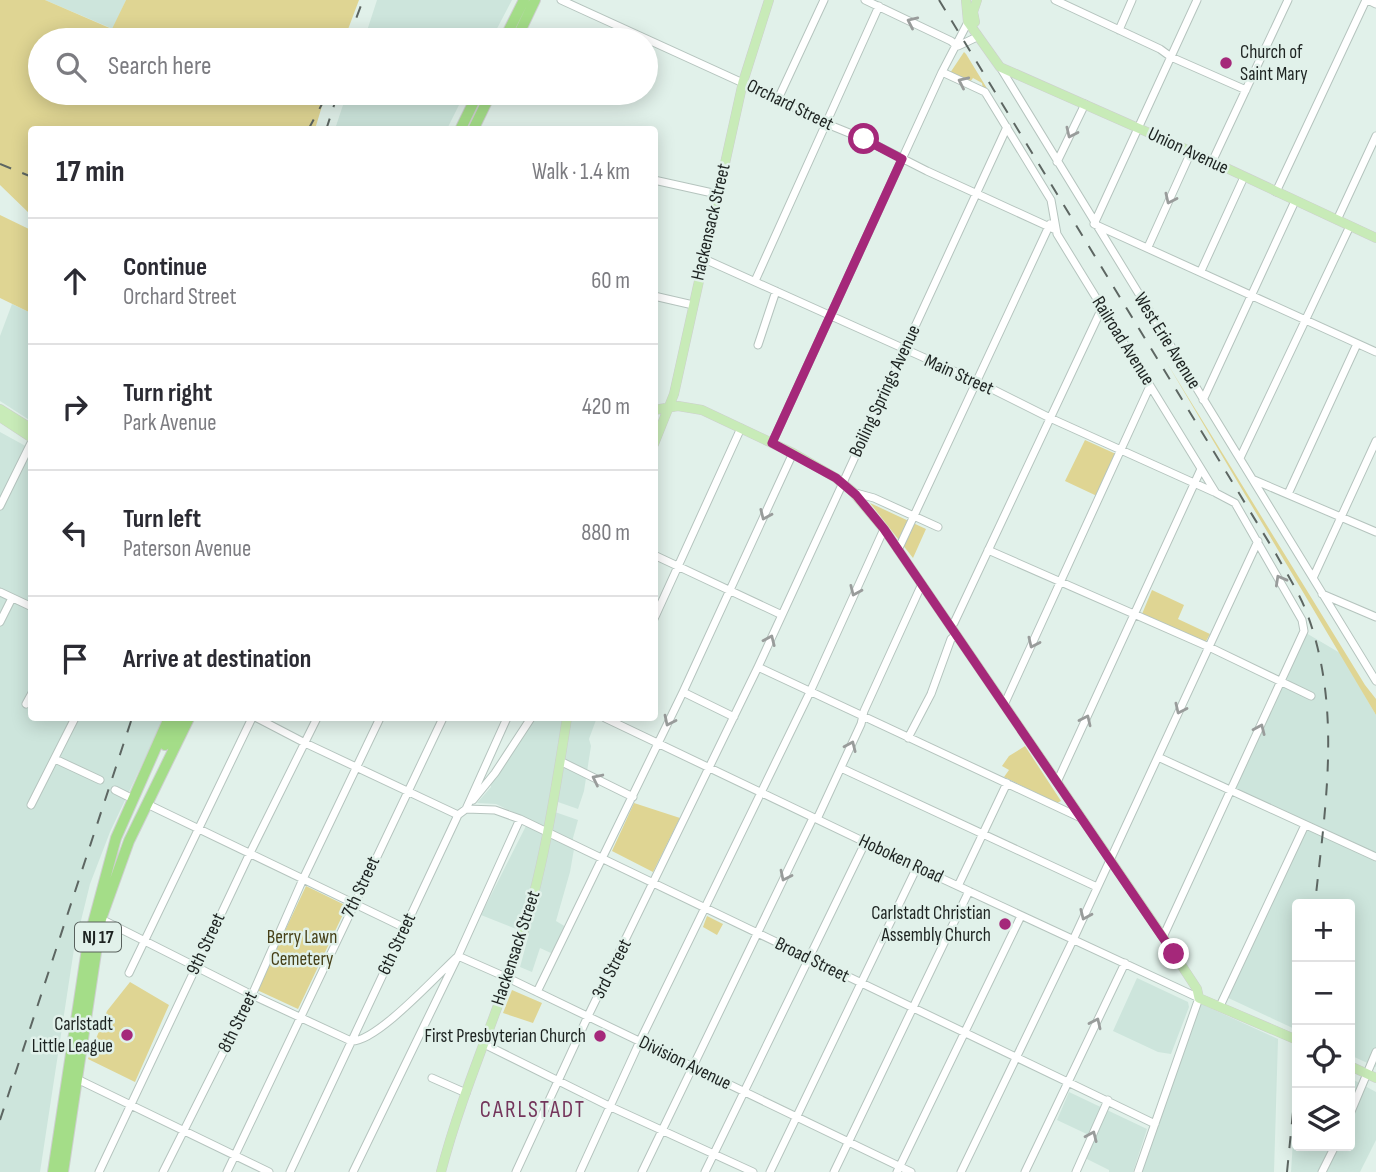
<!DOCTYPE html>
<html lang="en">
<head>
<meta charset="utf-8">
<style>
	body { margin:0; font-family:"Sofia Sans Condensed",sans-serif; background:#f2f2f3; color:#2b2b33 }
	.controls { position:absolute; right:21px; bottom:21px; display:grid; overflow:hidden; border-radius:7px; box-shadow:0 4px 18px #0003 }
	.controls button { width:63px; height:63px; display:grid; place-items:center; padding:0; border:0; border-bottom:2px solid #e1e1e2; background:#fff; color:#2b2b33; font:35px sans-serif }
	.stop { position:absolute; width:21px; height:21px; margin:-16px; border:5px solid #a5287a; border-radius:50%; background:#fff }
	.stop.end { background:#a5287a; border-color:#fff; box-shadow:0 2px 7px #0008 }
	.list { margin:0; padding:0; list-style:none }
	h2 { display:flex; justify-content:space-between; align-items:center; height:91px; margin:0; padding:0 28px; font-size:30px }
	h2 small { font-size:23px; font-weight:400; color:#7c7c81 }
	.list li { display:grid; grid-template-columns:46px 1fr auto; gap:21px; align-items:center; box-sizing:border-box; height:126px; padding:0 28px; border-top:2px solid #e1e1e2 }
	.list b { display:block; font-size:26px; white-space:nowrap }
	.list p { margin:0; font-size:23px; white-space:nowrap; color:#7c7c81 }
	.list em { font-size:23px; font-style:normal; color:#7c7c81 }
	.icon { flex:none; width:38px; height:38px; fill:none; stroke:currentColor; stroke-width:2; stroke-linecap:round; stroke-linejoin:round }
	.map { position:relative; flex:none; width:1376px; height:1172px; overflow:hidden }
	.search { position:absolute; background:#fff; box-shadow:0 4px 18px #0003; left:28px; top:28px; width:630px; height:77px; display:flex; align-items:center; gap:18px; box-sizing:border-box; padding:0 24px; border-radius:38px; color:#7c7c81; font-size:26px }
	.panel { position:absolute; background:#fff; box-shadow:0 4px 18px #0003; left:28px; top:126px; width:630px; height:595px; border-radius:7px }
	.map>svg:first-child { display:block }
	.built { fill:#cde5dc }
	.green { fill:#dfd593 }
	.lines { fill:none; stroke-linecap:round; stroke-linejoin:round }
	.minor-casing { stroke:#b5c4be; stroke-width:9 }
	.major-casing { stroke:#cdcfce; stroke-width:10 }
	.highway-casing { stroke:#cdcfce; stroke-width:12 }
	.minor { stroke:#fff; stroke-width:7 }
	.major { stroke:#c8ebb8; stroke-width:9 }
	.highway { stroke:#a4dd88; stroke-width:10 }
	.rail { stroke:#5d6662; stroke-width:2; stroke-dasharray:12 12; stroke-linecap:butt }
	.oneway { stroke:#999c9b }
	.route { stroke:#a5287a; stroke-width:9 }
	.poi-dot { fill:#a5287a; stroke:#e1f1ea; stroke-width:2.5 }
	.labels { text-anchor:middle; dominant-baseline:central; stroke-width:5; stroke-linejoin:round; paint-order:stroke }
	.shield { fill:#e1f1ea; stroke:#58615d; stroke-width:2 }
	.shield-label { font-size:18px; font-weight:bold; fill:#1d2321 }
	.poi-label { font-size:19px; fill:#1d2321; stroke:#e1f1ea; text-anchor:end }
	.street-label { font-size:19px; fill:#1d2321; stroke:#e1f1ea }
	.park-label { font-size:19px; fill:#464018; stroke:#e1f1ea }
	.quarter-label { font-size:23px; letter-spacing:2px; fill:#74355b; stroke:#e1f1ea }
</style>
</head>
<body>
<div class="map">
<svg width="1376" height="1172" viewBox="0 0 1376 1172">
	<rect width="100%" height="100%" fill="#e1f1ea"/>
	<path class="built" d="M45,0H126L113,29Z
		M377,0H512L491,40H364Z
		M347,93H465L447,129H335Z
		M12,304L31,313V421L0,401V336Z
		M0,432L31,449L32,718H164L110,832L90,884L74,949L40,1172H0Z
		M1306,633L1340,653L1376,715V1067L1350,1055V904H1297V1030L1224,996L1302,824L1229,792Z
		M528,718H592L596,720L589,739L591,746L584,791L578,809L558,802L555,812L578,820L573,838L574,849L570,872L556,921L566,927L553,954L540,948L532,972L520,967L529,934L481,915L529,820L496,804L477,803L491,787L490,781Z
		M1137,978L1188,1002L1189,1007L1171,1054L1158,1052L1113,1031Z
		M1197,1002L1278,1039L1274,1172H1141Z
		M1350,1078L1376,1092V1140L1360,1172H1291L1297,1079V1146H1350Z
		M1069,1092L1147,1129L1133,1172H1109V1170L1083,1157L1091,1136L1057,1120Z"/>
	<path class="green" d="M0,0H45L112,29L126,0H359L344,40H40V93H326L315,129L32,130L31,215L0,185Z
		M964,52L966,54L988,90L983,89L982,83L973,78L970,82L950,73Z
		M0,215L31,230V313L0,298Z
		M1167,363L1365,685L1376,699V715Z
		M1085,440L1116,454L1097,496L1065,481Z
		M870,503L926,529L913,558Z
		M1152,590L1184,605L1178,619L1210,634L1205,643L1142,614Z
		M1025,746L1061,801L1057,803L1004,777L1009,770L1002,766L1009,756Z
		M634,803L680,818L653,872L612,851Z
		M306,886L347,906L298,1009L257,990Z
		M707,916L723,924L717,935L703,927Z
		M130,982L169,1005L135,1082L88,1059L107,1011Z
		M512,990L542,1003L533,1023L503,1013Z"/>
	<g class="lines">
		<defs>
			<path id="minor" d="M561,0L778,99L827,124L864,139L927,171L1056,230
				M865,0L951,41L957,46
				M1055,0L1160,49L1171,57L1246,90
				M1197,0L1094,224L1376,352
				M1368,0L1376,4
				M1119,30L1132,0
				M958,46L977,37
				M1000,67L1376,681
				M942,72L985,92L1051,200L1057,234L1216,493L1235,503L1302,620L1304,631L1163,937
				M778,99L824,0
				M1057,162L1085,104
				M1212,162L1288,0
				M654,180L717,194
				M1276,192L1366,0
				M1337,220L1376,136
				M1148,247L1191,152
				M702,258L976,381L1050,418L1214,492
				M1201,271L1244,177
				M755,281L879,6
				M654,296L693,305
				M758,345L776,291
				M1203,400L1295,201
				M772,443L942,72L968,22
				M1240,458L1350,226
				M1254,480L1376,532
				M852,492L874,498L938,527
				M1288,494L1357,344
				M0,506L32,441
				M898,550L1050,224
				M988,550L1209,647L1311,696
				M654,555L782,615
				M1313,578L1376,441
				M0,592L32,607
				M1322,594L1376,617
				M654,619L741,428
				M0,622L12,598
				M950,625L954,623L1102,308
				M758,667L1081,818
				M683,692L734,717
				M26,704L32,693
				M1004,705L1150,386
				M257,718L305,743L458,815
				M605,718L917,867L1199,998L1138,1172
				M908,738L931,694L951,639L956,635
				M1158,757L1376,857
				M55,759L100,780
				M560,761L633,797
				M841,768L1097,887
				M1057,782L1201,469
				M115,790L133,799
				M473,800L495,773L531,718
				M147,804L405,928
				M31,805L75,718
				M466,809L495,810L520,819L1155,1124
				M817,819L861,724L864,711L921,586
				M958,886L1007,783
				M101,919L252,995L351,1041
				M129,973L252,718
				M537,992L683,692L793,453
				M1220,1006L1305,825
				M351,1041C376,1043 438,974 458,956L508,978L911,1172
				M484,1044L611,1107L753,1172
				M432,1078L466,1093
				M77,1079L269,1172
				M1350,1114L1376,1052
				M99,1172L250,853L317,718
				M163,1172L252,995L303,879L380,718
				M227,1172L443,718
				M290,1172L458,815L466,809L507,718
				M353,1172L458,956L520,819
				M516,1172L588,1016L758,667L1007,127
				M580,1172L640,1041L810,692L884,529
				M642,1172L813,818
				M705,1172L865,843
				M770,1172L917,867
				M834,1172L969,891
				M897,1172L1021,916
				M961,1172L1073,940L1258,541
				M1025,1172L1125,963
				M1076,1172L1108,1100
				M1322,1172L1335,1146"/>
			<path id="major" d="M966,0L968,22L1000,67
				M975,22L973,12L977,0
				M1000,67L1190,151L1376,238
				M0,409L32,429
				M654,410L678,406L702,410L793,453L836,478L852,491L884,529L1163,937L1197,989L1199,998L1297,1040
				M0,417L32,438
				M654,444L674,394L743,82L769,0
				M1350,1066L1376,1078
				M441,1172C461,1095 494,1022 519,946C543,872 555,794 567,718"/>
			<path id="highway" d="M504,40L524,0
				M516,40L535,0
				M460,130L478,93
				M473,130L491,93
				M165,745L178,718
				M53,1172L88,942L116,838L169,718
				M63,1172L101,919L129,841L189,718"/>
		</defs>
		<use href="#minor" class="minor-casing"/>
		<use href="#major" class="major-casing"/>
		<use href="#highway" class="highway-casing"/>
		<use href="#minor" class="minor"/>
		<use href="#major" class="major"/>
		<use href="#highway" class="highway"/>
		<path class="rail" d="M939,0L1276,554C1287,574 1300,594 1308,616C1342,710 1325,808 1315,904
			M348,40L363,0
			M308,130L328,93
			M326,130L338,93
			M0,164L32,177
			M0,1120L132,718
			M1287,1172L1297,1072"/>
	</g>
	<defs><path id="oneway-chevron" d="M-2-3.5L2.5 0L-2 3.5" fill="none" stroke-width="1.6" stroke-linecap="round" stroke-linejoin="round" transform="scale(1.75)"/></defs>
	<g class="oneway">
		<use href="#oneway-chevron" transform="translate(912 22) rotate(-155)"/>
		<use href="#oneway-chevron" transform="translate(963 82) rotate(-155)"/>
		<use href="#oneway-chevron" transform="translate(1071 133) rotate(115)"/>
		<use href="#oneway-chevron" transform="translate(1170 199) rotate(115)"/>
		<use href="#oneway-chevron" transform="translate(765 515) rotate(114)"/>
		<use href="#oneway-chevron" transform="translate(1280 580) rotate(-119)"/>
		<use href="#oneway-chevron" transform="translate(855 591) rotate(114)"/>
		<use href="#oneway-chevron" transform="translate(770 640) rotate(-66)"/>
		<use href="#oneway-chevron" transform="translate(1033 643) rotate(115)"/>
		<use href="#oneway-chevron" transform="translate(1180 709) rotate(115)"/>
		<use href="#oneway-chevron" transform="translate(1086 720) rotate(-65)"/>
		<use href="#oneway-chevron" transform="translate(669 721) rotate(116)"/>
		<use href="#oneway-chevron" transform="translate(1260 729) rotate(-66)"/>
		<use href="#oneway-chevron" transform="translate(851 746) rotate(-66)"/>
		<use href="#oneway-chevron" transform="translate(597 779) rotate(-154)"/>
		<use href="#oneway-chevron" transform="translate(785 876) rotate(116)"/>
		<use href="#oneway-chevron" transform="translate(1085 915) rotate(114)"/>
		<use href="#oneway-chevron" transform="translate(1096 1023) rotate(-65)"/>
		<use href="#oneway-chevron" transform="translate(1092 1136) rotate(-66)"/>
	</g>
	<g class="lines">
		<path class="route" d="M864,139L902,159L772,443L836,478L856,495L884,529L1174,954"/>
	</g>
	<g class="poi-dot">
		<circle cx="1226" cy="63" r="7"/>
		<circle cx="1005" cy="924" r="7"/>
		<circle cx="127" cy="1035" r="7"/>
		<circle cx="600" cy="1036" r="7"/>
	</g>
	<g class="labels">
		<rect class="shield" x="75" y="922.5" width="46" height="29" rx="5"/>
		<g class="shield-label">
			<text x="98" y="937">NJ 17</text>
		</g>
		<g class="poi-label">
			<text x="1240" y="52" text-anchor="start">Church of<tspan x="1240" dy="22">Saint Mary</tspan></text>
			<text x="991" y="913">Carlstadt Christian<tspan x="991" dy="22">Assembly Church</tspan></text>
			<text x="113" y="1024">Carlstadt<tspan x="113" dy="22">Little League</tspan></text>
			<text x="586" y="1036">First Presbyterian Church</text>
		</g>
		<g class="street-label">
			<text transform="translate(790 105) rotate(26)">Orchard Street</text>
			<text transform="translate(1188 151) rotate(25)">Union Avenue</text>
			<text transform="translate(711 222) rotate(-77)">Hackensack Street</text>
			<text transform="translate(1123 341) rotate(58)">Railroad Avenue</text>
			<text transform="translate(1167 341) rotate(58)">West Erie Avenue</text>
			<text transform="translate(959 375) rotate(24)">Main Street</text>
			<text transform="translate(885 391) rotate(-65)">Boiling Springs Avenue</text>
			<text transform="translate(901 859) rotate(25)">Hoboken Road</text>
			<text transform="translate(361 887) rotate(-65)">7th Street</text>
			<text transform="translate(206 944) rotate(-65)">9th Street</text>
			<text transform="translate(397 944) rotate(-65)">6th Street</text>
			<text transform="translate(516 948) rotate(-72)">Hackensack Street</text>
			<text transform="translate(812 960) rotate(26)">Broad Street</text>
			<text transform="translate(612 969) rotate(-63)">3rd Street</text>
			<text transform="translate(238 1022) rotate(-64)">8th Street</text>
			<text transform="translate(685 1063) rotate(26)">Division Avenue</text>
		</g>
		<g class="park-label">
			<text x="302" y="937">Berry Lawn<tspan x="302" dy="22">Cemetery</tspan></text>
		</g>
		<g class="quarter-label">
			<text x="533" y="1110">CARLSTADT</text>
		</g>
	</g>
</svg>
<div class="controls">
<button>+</button>
<button>−</button>
<button><svg class="icon" aria-label="locate" viewBox="0 0 24 24"><circle cx="12" cy="12" r="6"/><path d="M12 2v4M12 18v4M2 12h4M18 12h4"/></svg></button>
<button><svg class="icon" aria-label="layers" viewBox="0 0 24 24"><path d="M12 4l9 5-9 5-9-5zM3 14l9 5 9-5"/></svg></button>
</div>
<div class="stop" style="left:864px;top:139px"></div>
<div class="stop end" style="left:1174px;top:954px"></div>
<div class="search"><svg class="icon" aria-label="search" viewBox="0 0 24 24"><circle cx="10" cy="10" r="6"/><path d="M15 15l6 6"/></svg>Search here</div>
<section class="panel">
<h2>17 min<small>Walk · 1.4 km</small></h2>
<ul class="list">
<li><svg class="icon" aria-label="ahead" viewBox="0 0 24 24"><path d="M12 20V5M6 11l6-6 6 6"/></svg><div><b>Continue</b><p>Orchard Street</p></div><em>60 m</em></li>
<li><svg class="icon" aria-label="right" viewBox="0 0 24 24"><path d="M7 20v-9h11M14 6l5 5-5 5"/></svg><div><b>Turn right</b><p>Park Avenue</p></div><em>420 m</em></li>
<li><svg class="icon" aria-label="left" viewBox="0 0 24 24"><path d="M17 20v-9H6M10 6l-5 5 5 5"/></svg><div><b>Turn left</b><p>Paterson Avenue</p></div><em>880 m</em></li>
<li><svg class="icon" aria-label="arrive" viewBox="0 0 24 24"><path d="M6 21V4h12l-3 4 3 4H6"/></svg><div><b>Arrive at destination</b></div></li>
</ul>
</section>
</div>
</body>
</html>
